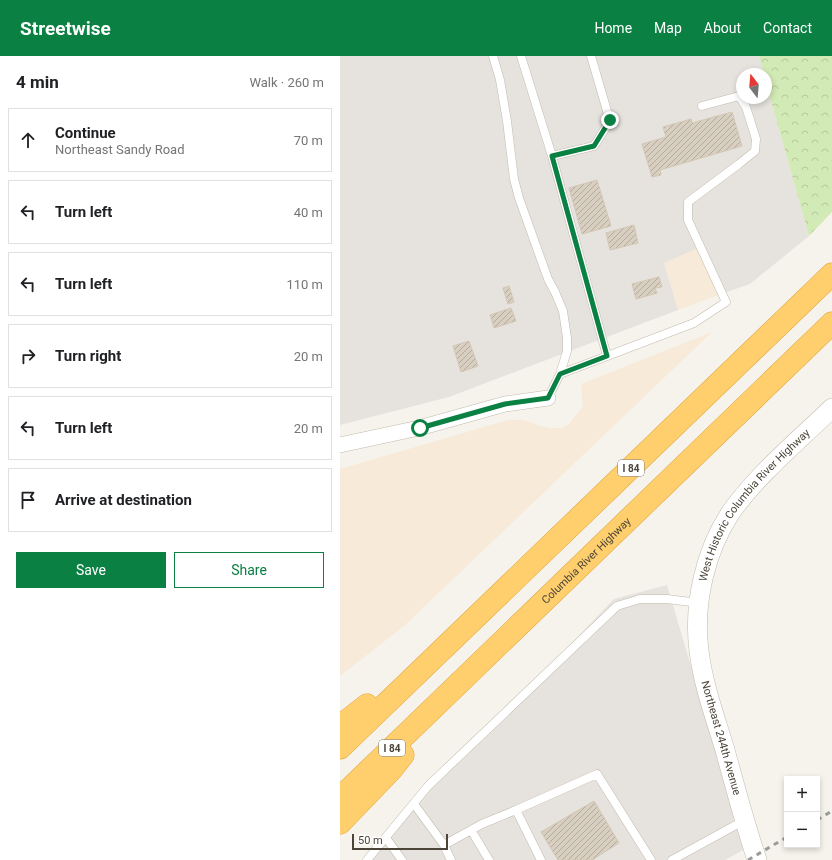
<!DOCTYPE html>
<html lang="en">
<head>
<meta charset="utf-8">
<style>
	body { margin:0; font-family:Roboto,sans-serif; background:#f6f6f6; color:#202124 }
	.controls { position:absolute; right:12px; bottom:12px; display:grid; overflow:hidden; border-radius:0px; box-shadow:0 2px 6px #0003 }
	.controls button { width:36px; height:36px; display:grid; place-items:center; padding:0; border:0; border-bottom:1px solid #e0e0e0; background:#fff; color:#202124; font:20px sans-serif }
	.compass { position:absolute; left:396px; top:12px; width:36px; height:36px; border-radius:50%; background:#fff; box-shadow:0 2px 6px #0003; rotate:344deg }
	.scale { position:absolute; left:12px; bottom:10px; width:96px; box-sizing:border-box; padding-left:4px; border:2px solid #4b4439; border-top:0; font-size:11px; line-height:14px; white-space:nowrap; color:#4b4439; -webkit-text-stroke:3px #fff; paint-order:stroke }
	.stop { position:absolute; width:12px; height:12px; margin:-9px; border:3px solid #0b8043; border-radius:50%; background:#fff }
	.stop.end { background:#0b8043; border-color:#fff; box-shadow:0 1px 4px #0008 }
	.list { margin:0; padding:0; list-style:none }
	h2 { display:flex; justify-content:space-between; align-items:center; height:52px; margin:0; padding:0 16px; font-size:17px }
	h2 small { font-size:13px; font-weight:400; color:#757577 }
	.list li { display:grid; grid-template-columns:26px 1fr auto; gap:12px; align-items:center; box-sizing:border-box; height:64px; margin:0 8px 8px; padding:0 8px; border:1px solid #e0e0e0; border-radius:0px }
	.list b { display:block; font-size:15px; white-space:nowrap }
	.list p { margin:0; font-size:13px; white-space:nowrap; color:#757577 }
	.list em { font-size:13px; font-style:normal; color:#757577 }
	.actions { display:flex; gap:8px; padding:12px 16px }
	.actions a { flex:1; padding:9px 0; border:1px solid #0b8043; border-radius:0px; text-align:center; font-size:14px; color:#0b8043 }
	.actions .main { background:#0b8043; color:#fff }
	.icon { flex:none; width:22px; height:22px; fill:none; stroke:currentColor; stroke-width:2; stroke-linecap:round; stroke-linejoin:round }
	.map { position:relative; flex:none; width:492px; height:804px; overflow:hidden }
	header { display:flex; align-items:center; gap:24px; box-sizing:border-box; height:56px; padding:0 20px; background:#0b8043; color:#fff }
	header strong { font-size:19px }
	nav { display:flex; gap:22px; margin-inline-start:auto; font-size:14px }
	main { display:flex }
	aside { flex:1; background:#fff }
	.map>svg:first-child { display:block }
	.commercial { fill:#f7ead8 }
	.industrial { fill:#e6e2dd }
	.forest { fill:url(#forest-crowns) }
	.building { fill:url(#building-hatch); stroke:#d3c7b4 }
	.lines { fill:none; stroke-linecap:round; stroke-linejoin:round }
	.service-casing { stroke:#c2bbae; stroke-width:9 }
	.minor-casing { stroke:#c2bbae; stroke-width:16 }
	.tertiary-casing { stroke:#c2bbae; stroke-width:20 }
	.motorway-casing { stroke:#e0a43c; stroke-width:23 }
	.service { stroke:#fff; stroke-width:8 }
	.minor { stroke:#fff; stroke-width:15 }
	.tertiary { stroke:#fff; stroke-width:19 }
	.motorway { stroke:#ffcf6e; stroke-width:22 }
	.rail { stroke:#9a9a9a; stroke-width:3; stroke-dasharray:5 5; stroke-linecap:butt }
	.route { stroke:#0b8043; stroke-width:5 }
	.labels { text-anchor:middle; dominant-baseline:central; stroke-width:3; stroke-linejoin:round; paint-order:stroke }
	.shield { fill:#fff; stroke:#817c74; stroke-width:1 }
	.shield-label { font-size:10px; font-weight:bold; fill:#4b4439 }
	.street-label { font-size:11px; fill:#4b4439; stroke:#fff }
</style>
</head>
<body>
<header>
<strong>Streetwise</strong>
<nav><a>Home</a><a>Map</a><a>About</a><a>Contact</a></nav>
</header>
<main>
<aside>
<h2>4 min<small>Walk · 260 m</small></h2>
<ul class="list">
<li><svg class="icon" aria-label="ahead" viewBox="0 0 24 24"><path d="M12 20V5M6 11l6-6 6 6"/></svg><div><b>Continue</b><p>Northeast Sandy Road</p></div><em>70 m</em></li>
<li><svg class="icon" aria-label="left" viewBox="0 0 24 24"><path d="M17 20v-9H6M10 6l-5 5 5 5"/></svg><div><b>Turn left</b></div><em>40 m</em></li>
<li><svg class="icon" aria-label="left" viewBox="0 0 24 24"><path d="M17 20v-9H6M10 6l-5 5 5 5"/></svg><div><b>Turn left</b></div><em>110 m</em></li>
<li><svg class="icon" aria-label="right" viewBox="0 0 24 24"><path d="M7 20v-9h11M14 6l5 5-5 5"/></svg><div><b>Turn right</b></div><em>20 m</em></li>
<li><svg class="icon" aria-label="left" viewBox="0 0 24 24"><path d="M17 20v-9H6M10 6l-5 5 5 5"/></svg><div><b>Turn left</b></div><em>20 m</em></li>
<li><svg class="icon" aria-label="arrive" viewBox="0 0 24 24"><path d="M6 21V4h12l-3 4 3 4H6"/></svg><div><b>Arrive at destination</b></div></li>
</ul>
<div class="actions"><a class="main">Save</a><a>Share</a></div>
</aside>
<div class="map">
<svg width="492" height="804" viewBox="0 0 492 804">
	<defs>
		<pattern id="forest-crowns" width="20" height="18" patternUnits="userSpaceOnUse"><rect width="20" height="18" fill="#d2eab5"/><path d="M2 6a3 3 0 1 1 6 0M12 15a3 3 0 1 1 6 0" fill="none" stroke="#b6ca9c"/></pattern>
		<pattern id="building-hatch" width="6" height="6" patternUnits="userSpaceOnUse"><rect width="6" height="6" fill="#d8cfc1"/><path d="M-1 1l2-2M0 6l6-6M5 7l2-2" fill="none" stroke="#b1aa9e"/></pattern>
	</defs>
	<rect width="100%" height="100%" fill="#f6f3ec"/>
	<path class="commercial" d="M363,190L384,237L338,254L324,207Z
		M372,276L64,570L0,620V413L168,364H184L197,369L210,372H222L229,368L243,350L241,328Z"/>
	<path class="industrial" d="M0,0H419L424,18H402V42H426V27L469,180L410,228L384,237L363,190L324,207L338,254L109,341L0,369Z
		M327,529L405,793L385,804H23L274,543Z"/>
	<path class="forest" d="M419,0H492V156L469,180L426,27V18H424Z"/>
	<path class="building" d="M392,56L402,90L320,114L321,119L312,121L302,88L326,81L323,71L351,63L352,67Z
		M257,124L271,170L242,178L229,132Z
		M294,169L298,187L270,194L266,177Z
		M319,221L322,231L315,232L317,237L296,243L292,228Z
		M169,230L174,246L168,248L163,232Z
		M171,252L176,265L154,272L150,259Z
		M129,285L138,310L121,316L113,290Z
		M254,745L279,787L252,804H218L201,776Z"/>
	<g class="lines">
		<defs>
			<path id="service" d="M153,0L160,24L167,65L174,123L179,142L208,223L215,236L223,255L227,282V295L220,318
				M181,0L212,100L267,300
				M212,100L254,90L270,65L251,0
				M208,342L220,318L354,267L386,246L348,164V146L399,108L415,95L416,83L406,51L399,40L362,50
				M74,748L104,789
				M131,774L149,804
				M46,782L62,804
				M27,804L88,730L277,550L300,543H327L359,547
				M111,804L104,789L142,768L176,754
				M201,804L176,754L257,718L311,804
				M332,804L405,764"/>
			<path id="minor" d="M0,389L79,372L165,348L208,342"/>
			<g id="tertiary">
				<path id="s1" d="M417,804C405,768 395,731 385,694C375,661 363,628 359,595C353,548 365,495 391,456C418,418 458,385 492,352"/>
			</g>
			<g id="motorway">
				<path d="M0,670L27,649"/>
				<path d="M0,692L492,218"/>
				<path id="s2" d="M0,742L492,267"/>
				<path d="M0,767L52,713L63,699"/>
			</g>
		</defs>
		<use href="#service" class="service-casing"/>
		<use href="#minor" class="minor-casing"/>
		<use href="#tertiary" class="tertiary-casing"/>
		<use href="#motorway" class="motorway-casing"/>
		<use href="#service" class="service"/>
		<use href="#minor" class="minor"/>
		<use href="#tertiary" class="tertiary"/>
		<use href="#motorway" class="motorway"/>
		<path class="rail" d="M477,764L492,755
			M408,804L447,781"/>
	</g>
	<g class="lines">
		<path class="route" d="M80,372L165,348L208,342L220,318L267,300L212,100L254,90L270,64"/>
	</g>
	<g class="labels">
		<g class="shield">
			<rect x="278" y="404" width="26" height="16" rx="3"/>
			<rect x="39" y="684" width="26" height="16" rx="3"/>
		</g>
		<g class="shield-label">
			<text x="291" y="412">I 84</text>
			<text x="52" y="692">I 84</text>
		</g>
		<g class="street-label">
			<text stroke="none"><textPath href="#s1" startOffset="381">West Historic Columbia River Highway</textPath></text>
			<text stroke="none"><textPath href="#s2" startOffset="342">Columbia River Highway</textPath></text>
			<text transform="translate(381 682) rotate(74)">Northeast 244th Avenue</text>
		</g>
	</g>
</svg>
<div class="controls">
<button>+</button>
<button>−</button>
</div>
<svg class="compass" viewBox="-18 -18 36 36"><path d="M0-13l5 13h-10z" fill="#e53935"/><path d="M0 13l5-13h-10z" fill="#757577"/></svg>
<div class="scale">50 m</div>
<div class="stop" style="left:80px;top:372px"></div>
<div class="stop end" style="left:270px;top:64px"></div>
</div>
</main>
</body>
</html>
